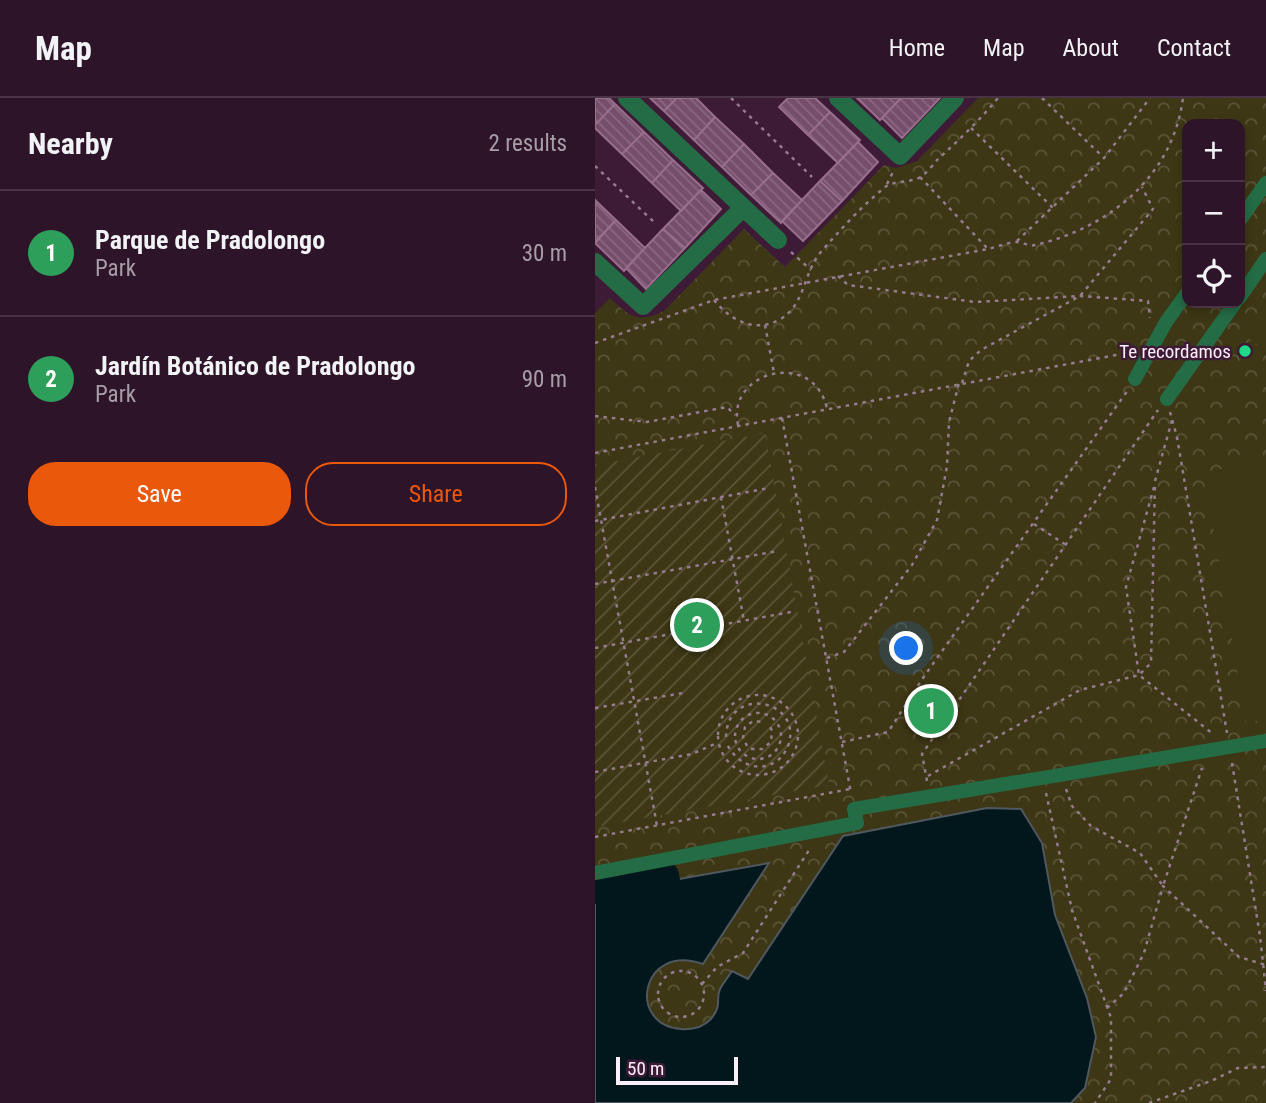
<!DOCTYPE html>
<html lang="en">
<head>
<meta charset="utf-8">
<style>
	body { margin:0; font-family:"Roboto Condensed",sans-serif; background:#3a2134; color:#f1f3f6 }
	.controls { position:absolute; right:21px; top:21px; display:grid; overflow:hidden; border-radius:14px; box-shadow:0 4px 10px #0003 }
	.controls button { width:63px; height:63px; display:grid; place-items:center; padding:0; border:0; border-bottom:2px solid #493345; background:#2e1428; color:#f1f3f6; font:35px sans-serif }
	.scale { position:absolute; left:21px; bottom:18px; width:122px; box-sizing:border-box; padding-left:7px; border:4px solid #fef0f9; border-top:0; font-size:19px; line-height:24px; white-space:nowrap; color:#fef0f9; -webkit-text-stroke:5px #3d1a35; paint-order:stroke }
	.you { position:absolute; left:312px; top:551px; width:24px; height:24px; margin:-18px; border:5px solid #fff; border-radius:50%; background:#1a73e8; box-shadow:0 0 0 10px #1a73e833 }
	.badge { display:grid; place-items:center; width:46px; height:46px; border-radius:50%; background:#ea580c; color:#fff; font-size:23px; font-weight:700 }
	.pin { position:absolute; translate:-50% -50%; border:4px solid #fff; box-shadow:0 2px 7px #0006 }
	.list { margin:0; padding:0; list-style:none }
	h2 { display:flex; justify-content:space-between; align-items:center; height:91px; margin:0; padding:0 28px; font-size:30px }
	h2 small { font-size:23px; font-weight:400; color:#a79ea8 }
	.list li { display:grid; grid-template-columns:46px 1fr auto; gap:21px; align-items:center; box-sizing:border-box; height:126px; padding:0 28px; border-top:2px solid #493345 }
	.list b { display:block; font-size:26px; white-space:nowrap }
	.list p { margin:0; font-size:23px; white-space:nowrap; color:#a79ea8 }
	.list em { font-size:23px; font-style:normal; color:#a79ea8 }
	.actions { display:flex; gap:14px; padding:21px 28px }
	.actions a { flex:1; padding:16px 0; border:2px solid #ea580c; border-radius:28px; text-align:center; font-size:24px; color:#ea580c }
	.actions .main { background:#ea580c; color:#fff }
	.icon { flex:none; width:38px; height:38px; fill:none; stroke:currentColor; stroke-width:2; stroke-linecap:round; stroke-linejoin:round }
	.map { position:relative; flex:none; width:671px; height:1005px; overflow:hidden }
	header { display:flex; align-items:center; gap:42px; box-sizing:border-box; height:98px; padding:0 35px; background:#2e1428; border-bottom:2px solid #493345 }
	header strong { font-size:33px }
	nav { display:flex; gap:38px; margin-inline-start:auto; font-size:24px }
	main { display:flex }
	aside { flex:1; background:#2e1428 }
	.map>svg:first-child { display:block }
	.forest { fill:url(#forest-crowns); fill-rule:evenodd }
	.garden { fill:url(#garden-furrows) }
	.pitch { fill:#3e3715 }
	.water { fill:#02171c; stroke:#4e585e; stroke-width:2 }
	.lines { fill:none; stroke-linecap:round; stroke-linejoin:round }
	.river { stroke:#02171c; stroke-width:30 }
	.building { fill:url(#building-back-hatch); stroke:#986e8c; stroke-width:2 }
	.path { stroke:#957b8e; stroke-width:2.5; stroke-dasharray:3.5 5; stroke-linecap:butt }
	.pedestrian { stroke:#236c46; stroke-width:14 }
	.minor { stroke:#236c46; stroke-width:18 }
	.poi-dot { fill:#20d887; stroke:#3d1a35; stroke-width:2.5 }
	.labels { text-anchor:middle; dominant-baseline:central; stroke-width:5; stroke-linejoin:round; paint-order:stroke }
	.poi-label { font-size:19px; fill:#fef0f9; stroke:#3d1a35; text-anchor:end }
</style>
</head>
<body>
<header>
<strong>Map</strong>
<nav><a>Home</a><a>Map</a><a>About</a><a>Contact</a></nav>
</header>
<main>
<aside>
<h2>Nearby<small>2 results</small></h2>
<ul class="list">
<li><span class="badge" style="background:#2e9e5b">1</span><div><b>Parque de Pradolongo</b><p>Park</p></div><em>30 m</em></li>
<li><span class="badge" style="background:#2e9e5b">2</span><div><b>Jardín Botánico de Pradolongo</b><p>Park</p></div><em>90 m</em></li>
</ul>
<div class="actions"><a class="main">Save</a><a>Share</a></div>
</aside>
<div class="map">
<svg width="671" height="1005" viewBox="0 0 671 1005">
	<defs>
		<pattern id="forest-crowns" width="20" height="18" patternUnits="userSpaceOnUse" patternTransform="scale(1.75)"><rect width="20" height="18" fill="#3e3715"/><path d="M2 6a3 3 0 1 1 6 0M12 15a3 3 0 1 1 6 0" fill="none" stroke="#5b5438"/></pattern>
		<pattern id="garden-furrows" width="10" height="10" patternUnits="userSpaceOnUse" patternTransform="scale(1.75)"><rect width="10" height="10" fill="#3e3715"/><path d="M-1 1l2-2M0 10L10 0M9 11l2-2" fill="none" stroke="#5b5438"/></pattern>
		<pattern id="building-back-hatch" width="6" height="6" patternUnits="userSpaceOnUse" patternTransform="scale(1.75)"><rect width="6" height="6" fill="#754e6b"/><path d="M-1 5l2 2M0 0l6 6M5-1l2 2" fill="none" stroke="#8a6881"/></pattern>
	</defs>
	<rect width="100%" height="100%" fill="#3d1a35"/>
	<path class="forest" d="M383,0H671V1005H0V215L15,200C34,218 43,226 69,213L149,131L190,169L289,67L301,70L322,63ZM592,26H645V205H592Z"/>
	<path class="garden" d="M170,335L234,687L0,729V367Z"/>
	<path class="pitch" d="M671,205V253L649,237Z
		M671,363V621L651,625L609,374Z"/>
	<path class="water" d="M392,710L426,711L447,745L460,817L492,900L501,939L490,990L476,1005H0V796L174,765L108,866C46,844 31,927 86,931C97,932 108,929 116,921C128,906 120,902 125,891C128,885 134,878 137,873L153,881L248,738Z"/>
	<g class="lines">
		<path class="river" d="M0,791L69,778L70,783"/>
	</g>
	<path class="building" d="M0,0H14L20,6L0,27Z
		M55,0H82L69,13Z
		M82,0H101L120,19L99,42L69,13Z
		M193,0H220L235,14L213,37L184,9Z
		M262,0H306L285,22Z
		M306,0H345L307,40L287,20Z
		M20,6L49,34L27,56L0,30V27Z
		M235,14L265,42L243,65L213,37Z
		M120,19L149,46L127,69L99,42Z
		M49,34L78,62L57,85L27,56Z
		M263,44L283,64L247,103L225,83Z
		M149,46L178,75L156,97L127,69Z
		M78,62L108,90L86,113L57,85Z
		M178,75L207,102L186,125L156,97Z
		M225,83L247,103L208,143L187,123Z
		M106,92L126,111L90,150L68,131Z
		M0,102L21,122L0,144Z
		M21,122L50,150L29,173L0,145Z
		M68,131L90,150L51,191L31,170Z"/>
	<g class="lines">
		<path class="path" d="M136,0L217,79
			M447,0L509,60
			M376,30L458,110
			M0,68L61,126
			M325,79L392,150
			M292,86L298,74
			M422,143L509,60L555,0
			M196,154L216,172
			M243,178L253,187L380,204L485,198L553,203L555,220
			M119,202C135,222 159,235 184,222C210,208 208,176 225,155C244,133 266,109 289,90C298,82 313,85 324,80C331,76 338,67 343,61C364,42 385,22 403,0
			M170,227L179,275
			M0,245L119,202L393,151C402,149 411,145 420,144C427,143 433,149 440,147C514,130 578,78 588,0
			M367,285L374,263L386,252L485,198L558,111L547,89
			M575,314L582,339L632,635
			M0,318L52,324L132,309L140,317
			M187,320L256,695
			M143,327C131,272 220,251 232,311
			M0,355L537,254
			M560,383L577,322
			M0,389L62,728
			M559,389L531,489L544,577L618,636
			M126,399L149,523
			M0,423L174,390
			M439,426L471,447
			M0,486L183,453
			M0,550L196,514
			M232,560L249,554L317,467L342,422L352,368L354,324L364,285
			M123 637a40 40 0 1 1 80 0a40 40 0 1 1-80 0Z
			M0,610L88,595
			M140 638a23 23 0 1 1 46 0a23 23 0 1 1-46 0Z
			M131,639C132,587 206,601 194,645C192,652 188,658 182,663C163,676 141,665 132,646
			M247,644L293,634L330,577L533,292
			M152,648L148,640L150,629L158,623L169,624
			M156,651H167L176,644L177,633L175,628
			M637,665L665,838L671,893
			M0,674L97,656L122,645
			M333,678L485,592L544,577L556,565L560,384
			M332,683L327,656L563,312
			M471,691L477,708L496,728L545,755L568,788L607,670
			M451,695L477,812L516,920V981L500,1005
			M0,739L255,691
			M63 896a23 23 0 1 1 46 0a23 23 0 1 1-46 0Z
			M107,886L122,869L148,855L216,749
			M512,910L529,895L549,855L568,788L644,859L671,867
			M554,1005L616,983L643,970L671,969"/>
		<path class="pedestrian" d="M645,122L671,85
			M645,199L671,161
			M540,281L571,224L592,195
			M572,301L640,205
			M0,775L262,725L259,711L671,643"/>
		<path class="minor" d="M32,0L183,142
			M243,0L305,58L360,0
			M0,164L48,208L148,110"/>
	</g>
	<circle class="poi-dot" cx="650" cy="253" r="7"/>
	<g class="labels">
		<g class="poi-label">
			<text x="636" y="253">Te recordamos</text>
		</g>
	</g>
</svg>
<div class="controls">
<button>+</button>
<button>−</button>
<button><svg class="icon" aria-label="locate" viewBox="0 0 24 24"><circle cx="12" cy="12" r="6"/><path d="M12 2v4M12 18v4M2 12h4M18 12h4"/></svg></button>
</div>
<div class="scale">50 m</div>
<div class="you"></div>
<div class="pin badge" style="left:336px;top:613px;background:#2e9e5b">1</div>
<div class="pin badge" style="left:102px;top:527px;background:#2e9e5b">2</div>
</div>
</main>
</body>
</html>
